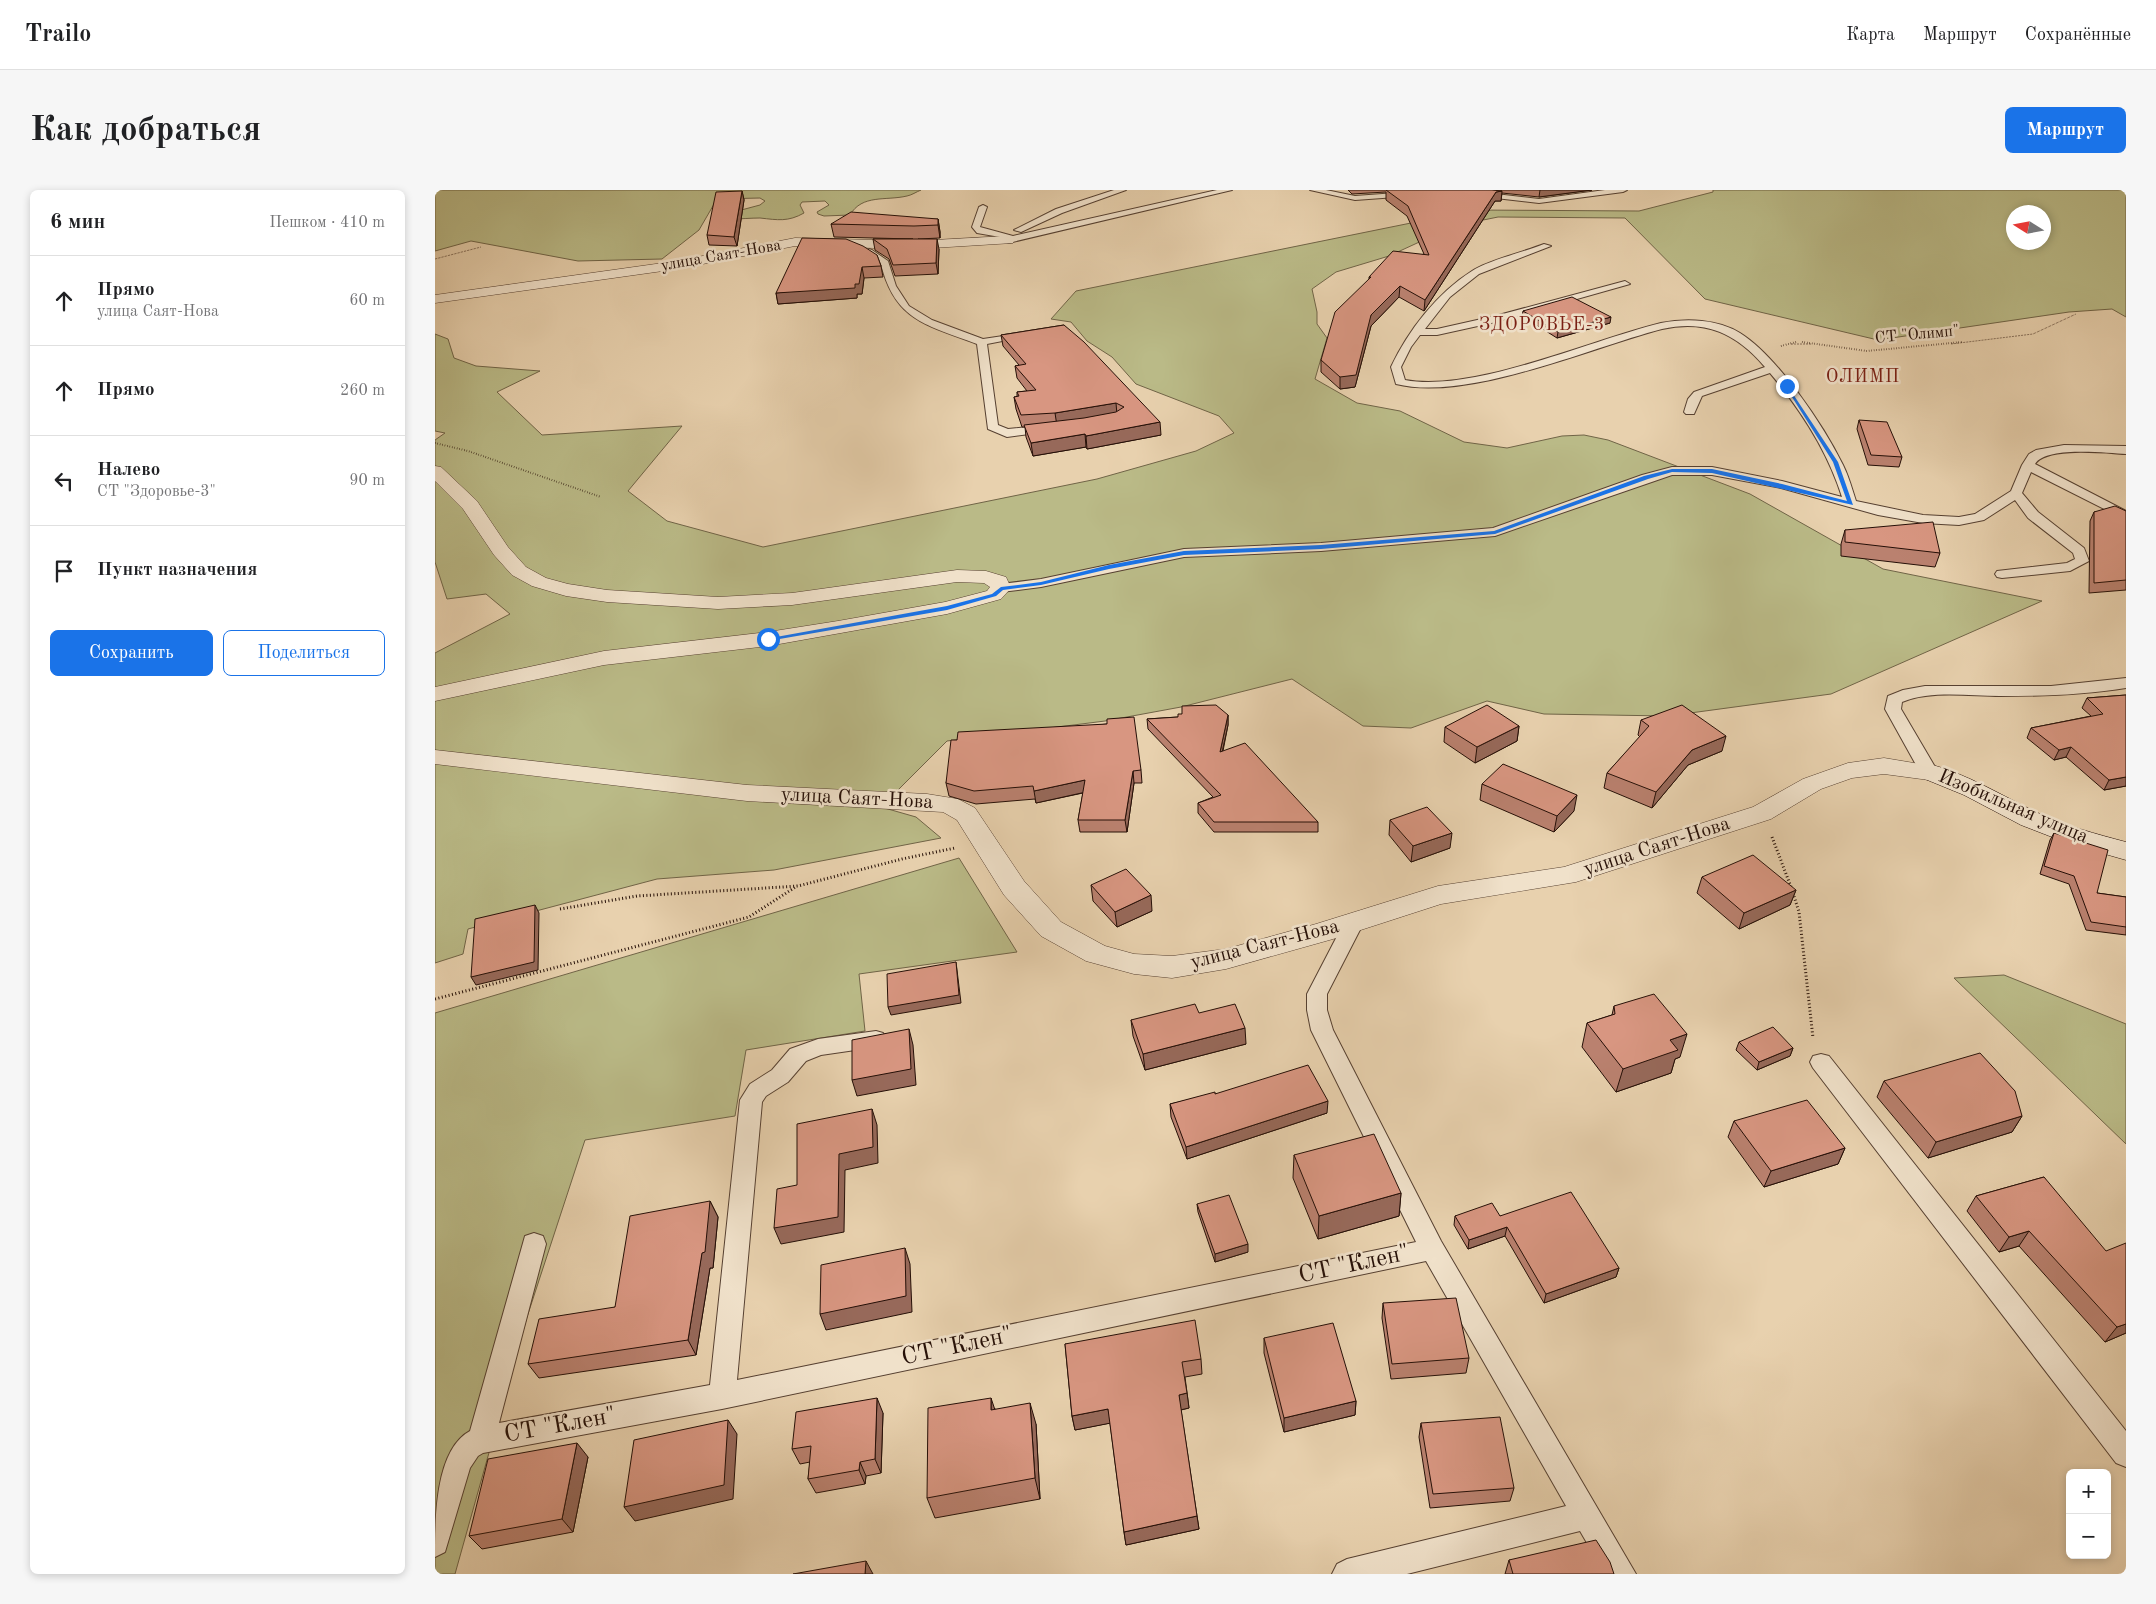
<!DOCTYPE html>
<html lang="ru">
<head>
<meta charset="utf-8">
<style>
	body { margin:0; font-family:"Old Standard TT",serif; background:#f6f6f6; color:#202124 }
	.controls { position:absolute; right:15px; bottom:15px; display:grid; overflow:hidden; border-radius:8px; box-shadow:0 2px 8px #0003 }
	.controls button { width:45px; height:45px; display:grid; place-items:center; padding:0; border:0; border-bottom:1px solid #e0e0e0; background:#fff; color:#202124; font:25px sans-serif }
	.compass { position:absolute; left:1571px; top:15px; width:45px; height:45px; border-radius:50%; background:#fff; box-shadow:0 2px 8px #0003; rotate:281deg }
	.stop { position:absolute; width:15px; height:15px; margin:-11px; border:4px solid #1a73e8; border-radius:50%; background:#fff }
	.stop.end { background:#1a73e8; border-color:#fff; box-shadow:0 1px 5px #0008 }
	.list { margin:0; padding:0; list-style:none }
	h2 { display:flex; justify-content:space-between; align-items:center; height:65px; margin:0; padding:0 20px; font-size:21px }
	h2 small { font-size:16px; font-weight:400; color:#757577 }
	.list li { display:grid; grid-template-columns:32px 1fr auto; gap:15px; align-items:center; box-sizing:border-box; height:90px; padding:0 20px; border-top:1px solid #e0e0e0 }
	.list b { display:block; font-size:19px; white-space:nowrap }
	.list p { margin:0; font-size:16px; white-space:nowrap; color:#757577 }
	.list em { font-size:16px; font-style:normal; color:#757577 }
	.actions { display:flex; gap:10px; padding:15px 20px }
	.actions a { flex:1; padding:11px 0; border:1px solid #1a73e8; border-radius:8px; text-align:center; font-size:18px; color:#1a73e8 }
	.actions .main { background:#1a73e8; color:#fff }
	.icon { flex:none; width:28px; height:28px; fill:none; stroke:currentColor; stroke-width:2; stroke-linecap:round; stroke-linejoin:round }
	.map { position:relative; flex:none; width:1691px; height:1384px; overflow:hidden; border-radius:8px }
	header { display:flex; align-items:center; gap:30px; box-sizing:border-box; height:70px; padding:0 25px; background:#fff; border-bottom:1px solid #e0e0e0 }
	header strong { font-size:24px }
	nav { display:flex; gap:28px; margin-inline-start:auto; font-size:18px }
	.intro { display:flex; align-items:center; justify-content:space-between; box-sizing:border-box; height:120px; padding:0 30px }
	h1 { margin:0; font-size:35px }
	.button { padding:12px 22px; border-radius:8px; background:#1a73e8; color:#fff; font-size:18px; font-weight:700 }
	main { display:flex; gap:30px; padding:0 30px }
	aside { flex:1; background:#fff; border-radius:8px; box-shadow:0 2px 8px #0003 }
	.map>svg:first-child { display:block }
	.green { fill:#baba87; stroke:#706447; fill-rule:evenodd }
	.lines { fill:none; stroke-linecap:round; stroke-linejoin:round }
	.lane-casing { stroke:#564031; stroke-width:2 }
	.street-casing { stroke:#564031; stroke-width:1 }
	.secondary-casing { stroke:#250f07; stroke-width:1 }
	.path-far2 { stroke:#250f07; stroke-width:1; stroke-dasharray:0.5 1; stroke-linecap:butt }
	.path-far1 { stroke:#250f07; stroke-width:2; stroke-dasharray:0.5 2; stroke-linecap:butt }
	.path { stroke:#250f07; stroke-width:3; stroke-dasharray:1 2.5; stroke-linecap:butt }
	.lane { fill:#f0e1ca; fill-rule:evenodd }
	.street { fill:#f0e1ca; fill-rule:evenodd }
	.secondary { fill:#f0e1ca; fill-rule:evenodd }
	.wall { fill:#ba816f; stroke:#250f07 }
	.shaded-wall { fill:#97695a; stroke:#250f07 }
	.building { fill:#d89681; stroke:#250f07 }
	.route { fill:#1a73e8 }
	.labels { text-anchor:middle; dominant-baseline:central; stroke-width:5; stroke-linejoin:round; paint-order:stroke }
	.far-street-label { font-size:16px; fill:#250f07; stroke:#f0e1ca }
	.far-neighbourhood-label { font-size:18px; letter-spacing:1px; fill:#7a1f14; stroke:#f0e1ca }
	.street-label { font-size:20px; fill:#250f07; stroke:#f0e1ca }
	.near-street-label { font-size:24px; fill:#250f07; stroke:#f0e1ca }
</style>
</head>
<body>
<header>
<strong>Trailo</strong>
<nav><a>Карта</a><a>Маршрут</a><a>Сохранённые</a></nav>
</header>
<div class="intro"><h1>Как добраться</h1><a class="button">Маршрут</a></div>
<main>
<aside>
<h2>6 мин<small>Пешком · 410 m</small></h2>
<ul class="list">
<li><svg class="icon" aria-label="ahead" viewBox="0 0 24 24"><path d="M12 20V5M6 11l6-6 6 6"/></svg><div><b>Прямо</b><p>улица Саят-Нова</p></div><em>60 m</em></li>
<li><svg class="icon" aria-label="ahead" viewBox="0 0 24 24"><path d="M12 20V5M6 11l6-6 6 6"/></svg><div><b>Прямо</b></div><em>260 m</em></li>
<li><svg class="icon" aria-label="left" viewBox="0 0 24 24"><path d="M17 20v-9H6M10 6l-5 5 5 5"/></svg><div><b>Налево</b><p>СТ &quot;Здоровье-3&quot;</p></div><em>90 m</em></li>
<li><svg class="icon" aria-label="arrive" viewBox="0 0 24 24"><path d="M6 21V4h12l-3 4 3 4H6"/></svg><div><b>Пункт назначения</b></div></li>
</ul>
<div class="actions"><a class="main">Сохранить</a><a>Поделиться</a></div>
</aside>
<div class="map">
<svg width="1691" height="1384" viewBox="0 0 1691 1384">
	<rect width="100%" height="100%" fill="#e8d1ae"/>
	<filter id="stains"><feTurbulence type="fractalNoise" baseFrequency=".004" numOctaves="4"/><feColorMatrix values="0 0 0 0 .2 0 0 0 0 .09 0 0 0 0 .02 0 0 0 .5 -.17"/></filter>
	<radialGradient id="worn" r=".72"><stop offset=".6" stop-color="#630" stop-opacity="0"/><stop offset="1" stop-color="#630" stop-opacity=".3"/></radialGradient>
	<path class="green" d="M0,0H486C481,2 477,5 472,6C451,11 427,4 415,25L389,26L383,24L382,22L394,15L390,11L367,12L365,15L369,23C353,32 343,30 325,28C316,28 306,29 296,29L295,23L325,15L330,11L325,8L282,9L264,40L227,69L143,71L36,51L0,61Z
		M1278,0H1691V127L1677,119L1634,122L1443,150L1270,109L1190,28L1063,27L1019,36L954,66L901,82L877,99L882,122V134L892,148L880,189L922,213L965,221L1029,252L1072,258L1127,246L1149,245L1173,250L1315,304L1448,379L1607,411L1396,504L1233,526L1109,524L1052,511L976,538L928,536L857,489L746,517L670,531L512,551L446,617L481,627L506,648L339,680L222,689L33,739L28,764L0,773V463L75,424L51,404L12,409L0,372V250L10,243L0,241V144L13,149L19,168L41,176L105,181L62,202L107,245L247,236L193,301L232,331L328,357L662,289L761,261L799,243L784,226L701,194L677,167L652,151L636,132L616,129L641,101L1040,20L1204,21L1278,2ZM1578,22H1608V52H1578Z
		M524,668L582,762L424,784L430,841L311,860L300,926L150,950L92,1127L20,1384H0V823Z
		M1569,785L1691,834V954L1519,788Z"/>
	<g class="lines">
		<defs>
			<path id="lane" d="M679,0H691L627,23L586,42L579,40L621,19Z
				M782,0H797L573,53L569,50L571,48L542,43L537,37L544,17L548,15L552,17L545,37L578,46Z
				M875,0H891L920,6L975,2L979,4L975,6L920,10Z
				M1170,0H1192L1188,2L1104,13L1043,6L1039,4L1043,2L1104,9Z
				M1109,54L1116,56L1044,84L1015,107L990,139H1002L1060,126L1190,91L1195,94L1061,132L1002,145H985L976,157L966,177L970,190C1038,203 1156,150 1226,133C1251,128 1283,129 1305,143C1342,166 1389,236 1408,275C1414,287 1417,299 1421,311L1488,325L1524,327L1540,324L1576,301L1587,275L1594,264L1601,260L1629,255L1691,256V264C1671,263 1611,256 1600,274L1691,321V330L1596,282L1587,303L1603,322L1649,358L1654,371L1635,381L1567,388L1562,387L1560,384L1562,381L1632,373L1640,369L1638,363L1593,328L1580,310L1549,330L1524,335L1488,333L1443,325L1346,298L1277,285H1237L1060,346L886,361L749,367L606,397L566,402L559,398L566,394L606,389L749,359L886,353L1058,338L1207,285L1237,277H1277L1347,291L1407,307C1393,262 1366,220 1335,183L1267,206L1259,224H1251L1249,222L1253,209L1259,202L1330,177C1302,144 1271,129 1227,139C1154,158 1033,212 961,194L956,177C973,141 1002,103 1037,81C1054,70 1089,62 1109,54Z
				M422,55L437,60L453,71L461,96L474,116L497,130L548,149L594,142V146L552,154L563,235L573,239L614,235L618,237V241L572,247L553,239L542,154C492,135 460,131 446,74L431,64L419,60V56Z
				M1691,488V498C1649,505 1608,506 1565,506C1534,506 1496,500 1467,512L1466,519L1503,582L1500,586H1488L1485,582L1450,519L1453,506L1468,500L1490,496H1616Z
				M919,725L926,727L929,732L892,804V820L898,840L1006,1051L1201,1384H1170L1145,1341L972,1384H897L902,1374L912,1369L1131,1316L991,1071L287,1219L48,1263L43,1266L35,1278L10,1362L0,1367C0,1329 0,1260 35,1241L90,1046L99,1043L108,1046L111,1054L64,1233L275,1195L305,910L315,894L337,880L355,859L383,849L441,841L448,843L452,849L448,855L441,857L386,865L371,871L353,892L331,906L327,912L302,1190L981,1052L876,840L872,820V804L912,727Z
				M1386,864L1394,866L1691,1241V1277L1681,1273L1378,878L1375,872L1378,866Z"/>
			<path id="street" d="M573,46L579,50L578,53L481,59L360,56L242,79L0,113V105L242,71L360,48L481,51Z
				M0,276L6,277L42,311L73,357L91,377L111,388L133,394L172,400L283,407L357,403L522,380L551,381L571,387L576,398L566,409L512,424L333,456L169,475L0,511V497L169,461L333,442L403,431L510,412L552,401L555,397L549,393L522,392L357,415L283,419L172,412L131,406L97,396L77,385L59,365L28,319L0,291Z
				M0,560L312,595L492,604L523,609L540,618L589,691L626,732L670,756L699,764L737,766L791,759L881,734L1003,696L1129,677L1318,617L1368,589L1413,573L1449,568L1503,577L1506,582L1503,587L1494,590L1449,584L1417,588L1386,599L1336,629L1141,692L1006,714L898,749L791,779L737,788L699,784L651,771L606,746L569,705L522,630L508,622L312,611L0,574Z"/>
			<path id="secondary" d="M1494,574C1533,584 1567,606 1603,623C1631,636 1661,644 1691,652V670L1635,654L1586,635L1529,605L1485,587L1482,582L1485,577Z"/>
		</defs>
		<use href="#lane" class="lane-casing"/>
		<use href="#street" class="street-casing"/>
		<use href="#secondary" class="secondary-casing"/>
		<path class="path-far2" d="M0,69L46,57
			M1356,154H1376
			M1516,154L1598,144L1641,124"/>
		<path class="path-far1" d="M1367,152L1432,161L1527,152
			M1346,156L1361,152
			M0,253L33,261L166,307"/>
		<path class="path" d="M1337,647L1356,697
			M1358,703L1364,722L1378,848
			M125,719L202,706L363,696L467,669L520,658
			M0,809L314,727L362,696"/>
		<use href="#lane" class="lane"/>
		<use href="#street" class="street"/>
		<use href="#secondary" class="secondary"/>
	</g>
	<path class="wall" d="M913,0H1157L1104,7L1067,3L1066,11H1060L989,121L964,107L936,136L920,197L905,199L886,182V170L934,90V87L989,64L972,26L951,10V2L917,4Z
		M307,1L309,10L302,56L274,55L272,45Z
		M503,29L505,42V48L483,49L504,59L503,84L460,86L454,69L440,60L438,49H478L399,47L396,34Z
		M442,65L446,76L448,87L429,88L427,104H422V108L343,114L341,103Z
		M1088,121L1175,133L1122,148L1087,126Z
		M629,135L726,245L652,259L651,257L598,266L591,247L590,237H587L581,219L579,207H582V202L592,201L582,188L580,176L584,175L568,156L566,145Z
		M1424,230L1467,267L1464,277L1433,275L1422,239Z
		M1691,321V400L1654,403L1655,331L1659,322Z
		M1410,340L1505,363L1500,377L1406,366V354Z
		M1691,505V596L1669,600L1631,567L1619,570L1592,548L1596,538L1656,526L1647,518L1652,508Z
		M747,524L793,525V535L788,561L883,632V642H779L763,623V613L778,607L713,539L712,529L743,527Z
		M1206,530L1287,561L1253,575L1217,618L1169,598L1172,583L1205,547L1203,545Z
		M672,534L706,580L707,593H699L692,642H645L643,630L648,603L601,613L600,609L541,614L514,606L511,593L522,550Z
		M1084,536L1082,551L1040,573L1009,552L1010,537Z
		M1047,594L1139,621L1119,642L1045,610Z
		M955,630L1015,658L976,672L954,645Z
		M1619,643L1662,703L1691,707V745L1651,740L1634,694L1605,684L1615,650Z
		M1267,687L1361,700L1355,715L1304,739L1262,703Z
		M656,695L717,721L682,737L658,711Z
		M1179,816L1245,867L1240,869L1236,883L1181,902L1147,857L1152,833L1177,825Z
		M696,830L811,854L710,880L698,846Z
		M1304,852L1358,858L1355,866L1322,880L1301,860Z
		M1449,891L1587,926L1577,942L1493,968L1442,907Z
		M780,904L892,923L752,969L736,927L735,914Z
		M1299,931L1410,958L1403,974L1329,997L1293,947Z
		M859,965L966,1003L964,1026L883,1049L858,988Z
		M1609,987L1691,1143L1670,1152L1584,1056L1564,1062L1532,1021L1541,1006Z
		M275,1011L283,1027L278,1078H275L261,1165L104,1188L93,1174L180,1117Z
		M762,1014L813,1062L780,1072L763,1022Z
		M1020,1026H1065L1184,1078L1181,1087L1109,1113L1070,1046L1033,1059L1019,1035Z
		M948,1113L1034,1168L1031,1183L956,1189L947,1128Z
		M829,1148L921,1211L920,1225L849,1242L829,1163Z
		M630,1154L766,1169L767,1184L750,1187L754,1218L746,1220L762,1326L764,1339L691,1355L689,1342L675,1233L640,1240L637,1226Z
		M560,1219L601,1234L605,1309L500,1328L492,1308Z
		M448,1223L446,1283L431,1286L430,1294L381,1303L373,1289L375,1272L365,1274L357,1259Z
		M986,1233L1079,1298L1075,1311L995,1318L984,1247Z
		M153,1267L138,1342L47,1359L34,1346Z
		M1074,1370L1179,1384H1070Z"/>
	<path class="shaded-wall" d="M1105,0H1157L1104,7Z
		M307,1L309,10L302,56L299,47Z
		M1067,1L1066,11H1060L989,121L990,110L1061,2Z
		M503,29L505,42V48L503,35Z
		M502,49L504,59L503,84L501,73Z
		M427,77L429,88L427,104H422V108L343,114L341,103L420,94Z
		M965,96L964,107L936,136L920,197L905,199V187L936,125Z
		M1176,127L1175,133L1122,148L1123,142Z
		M681,213L682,225L622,236L620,223Z
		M725,232L726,245L652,259L651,246Z
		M650,244L651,257L598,266L596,253Z
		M793,525V535L785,572V562Z
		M1084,536L1082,551L1040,573L1042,557Z
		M1291,546L1287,561L1253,575L1217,618L1221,602L1257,560Z
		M1636,557L1631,567L1619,570L1624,560Z
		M698,581L699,593L692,642L690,630Z
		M1691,587V596L1669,600L1674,590Z
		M650,590L651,602L601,613L599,601Z
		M1142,605L1139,621L1119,642L1122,626Z
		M1017,643L1015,658L976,672L978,656Z
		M1361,700L1355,715L1304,739L1309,723Z
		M716,705L717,721L682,737L680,722Z
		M100,715L104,723L103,780L41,795L36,787Z
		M521,772L522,780L526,813L456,825L453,817Z
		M810,838L811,854L710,880L708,864Z
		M474,839L478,855L481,895L422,906L417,890Z
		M1252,844L1245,867L1240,869L1236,883L1181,902L1188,879L1235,850Z
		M1358,858L1355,866L1322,880L1324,872Z
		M893,911L892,923L752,969L751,957Z
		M437,919L442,935L443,973L410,980L409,1042L346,1054L339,1038L404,964Z
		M1587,926L1577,942L1493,968L1501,952Z
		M1410,958L1403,974L1329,997L1336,981Z
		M966,1003L964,1026L883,1049L884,1026Z
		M275,1011L283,1027L278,1078H275L261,1165L253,1150Z
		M1072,1037L1070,1046L1033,1059L1034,1050Z
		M1594,1041L1584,1056L1564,1062L1574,1047Z
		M813,1054V1062L780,1072V1064Z
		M470,1058L475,1074L477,1122L391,1140L385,1124Z
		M1184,1078L1181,1087L1109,1113L1111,1104Z
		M1691,1134V1143L1670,1152L1682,1137Z
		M752,1203L754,1218L745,1220L744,1205Z
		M442,1208L448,1223L446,1283L440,1269Z
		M556,1208L563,1229L556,1220Z
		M921,1211L920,1225L849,1242V1228Z
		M595,1213L601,1234L605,1309L600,1288Z
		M673,1219L676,1233L640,1240L637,1226Z
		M293,1230L302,1244L298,1309L200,1331L189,1317Z
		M142,1253L153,1267L138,1342L127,1329Z
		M425,1272L431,1286L430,1294L424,1280Z
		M762,1326L764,1339L691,1355L689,1342Z
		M431,1371L438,1384H430Z"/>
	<path class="building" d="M951,0H1057L1067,1L1061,2L990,110L965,96L936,125L921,185L905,187L886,170L900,122L936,87H934L958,61L994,65L973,16Z
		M307,1L299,47L272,45L281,2Z
		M416,22L503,29V35L479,36L396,34Z
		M367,48L411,49L428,56L442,65L446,76L427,77L424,94H420V98L341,103Z
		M438,49H502L501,73L458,75L452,59Z
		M1137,107L1176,127L1123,142L1088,121Z
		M629,135L649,152L725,232L651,246L650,244L596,253L589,235L649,228L681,222L689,217L681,213L620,223L586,225L579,207L584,206L582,202L601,200L580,176L591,174L566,145Z
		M1424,230L1452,232L1467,267L1436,265Z
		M1680,316L1691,321V390L1659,393V322Z
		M1498,332L1505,363L1410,352V340Z
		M1691,505V587L1674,590L1636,557L1624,560L1596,538L1668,524L1652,508Z
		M781,515L793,525L785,562L810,553L883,632H779L763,613L786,605L712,529L743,527V524H747V516Z
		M1052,515L1084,536L1042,557L1010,537Z
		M1247,515L1291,546L1257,560L1221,602L1172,583L1214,536L1206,530Z
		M699,527L706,580L698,581L690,630H643L650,590L599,601L598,596L539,601L511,593L516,550H522L523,542L672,534V529Z
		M1068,574L1142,605L1122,626L1047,594Z
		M992,617L1017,643L978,656L955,630Z
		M1619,643L1673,660L1662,703L1691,707V737L1656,732L1639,686L1609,676Z
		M1318,665L1361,700L1309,723L1267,687Z
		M691,679L716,705L680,722L656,695Z
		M100,715L99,772L36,787L40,729Z
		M521,772L524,805L453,817L452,784Z
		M1219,804L1252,844L1235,850L1243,860L1188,879L1152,833L1180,824L1179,816Z
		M760,814L764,823L800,814L810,838L708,864L696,830Z
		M1338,837L1358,858L1324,872L1304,852Z
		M474,839L476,879L417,890V850Z
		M1545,863L1580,901L1587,926L1501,952L1449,891Z
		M873,875L893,911L751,957L735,914L780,902V904Z
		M1372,910L1410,958L1336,981L1299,931Z
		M437,919L438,957L404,964L403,1027L339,1038L342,999L362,995V934Z
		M939,944L966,1003L884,1026L859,965Z
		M1609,987L1671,1061L1691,1053V1134L1682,1137L1594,1041L1574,1047L1541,1006Z
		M1136,1002L1184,1078L1111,1104L1072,1037L1034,1050L1020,1026L1057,1013L1065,1026Z
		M794,1005L813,1054L780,1064L762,1014Z
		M275,1011L270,1062L267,1063L253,1150L93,1174L104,1129L180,1117L195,1026Z
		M470,1058L471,1106L385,1124L386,1075Z
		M1021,1108L1034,1168L957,1174L948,1113Z
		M760,1130L766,1169L747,1172L752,1203L744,1205L762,1326L689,1342L673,1219L637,1226L630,1154Z
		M898,1133L921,1211L849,1228L829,1148Z
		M442,1208L440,1269L425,1272L424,1280L373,1289L376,1256L357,1259L361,1222Z
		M556,1208V1220L595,1213L600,1288L492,1308L493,1218Z
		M1065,1227L1079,1298L998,1304L986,1233Z
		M293,1230L289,1295L189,1317L199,1250Z
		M142,1253L127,1329L34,1346L53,1269Z
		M1161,1350L1175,1372L1179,1384H1078L1074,1370Z
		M431,1371L430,1384H358Z"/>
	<path class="route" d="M1352,195L1403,272L1418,315L1277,283L1237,282L1213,289L1060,344L886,359L749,365L674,379L606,395L568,400L561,406L512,420L333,451L330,449L512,416L557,404L566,397L606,392L674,375L749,361L886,355L1059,341L1209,286L1237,279H1277L1347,294L1412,311L1398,272L1350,196Z"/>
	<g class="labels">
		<g class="far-street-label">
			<text transform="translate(286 66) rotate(-10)">улица Саят-Нова</text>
			<text transform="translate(1482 145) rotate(-5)">СТ "Олимп"</text>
		</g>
		<g class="far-neighbourhood-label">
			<text x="1107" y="135">ЗДОРОВЬЕ-3</text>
			<text x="1428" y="187">ОЛИМП</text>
		</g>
		<g class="street-label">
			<text transform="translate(422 609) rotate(3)">улица Саят-Нова</text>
			<text transform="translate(1578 617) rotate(23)">Изобильная улица</text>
			<text transform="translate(1222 657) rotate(-18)">улица Саят-Нова</text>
			<text transform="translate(830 755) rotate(-14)">улица Саят-Нова</text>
		</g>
		<g class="near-street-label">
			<text transform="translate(919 1075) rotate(-12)">СТ "Клен"</text>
			<text transform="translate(522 1157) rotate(-12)">СТ "Клен"</text>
			<text transform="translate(125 1236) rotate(-10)">СТ "Клен"</text>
		</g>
	</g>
	<rect width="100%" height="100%" filter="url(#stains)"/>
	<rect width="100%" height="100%" fill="url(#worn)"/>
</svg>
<div class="controls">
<button>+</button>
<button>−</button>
</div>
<svg class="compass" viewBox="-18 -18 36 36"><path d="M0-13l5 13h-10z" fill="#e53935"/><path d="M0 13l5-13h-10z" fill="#757577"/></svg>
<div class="stop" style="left:333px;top:449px"></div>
<div class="stop end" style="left:1352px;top:196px"></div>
</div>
</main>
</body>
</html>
